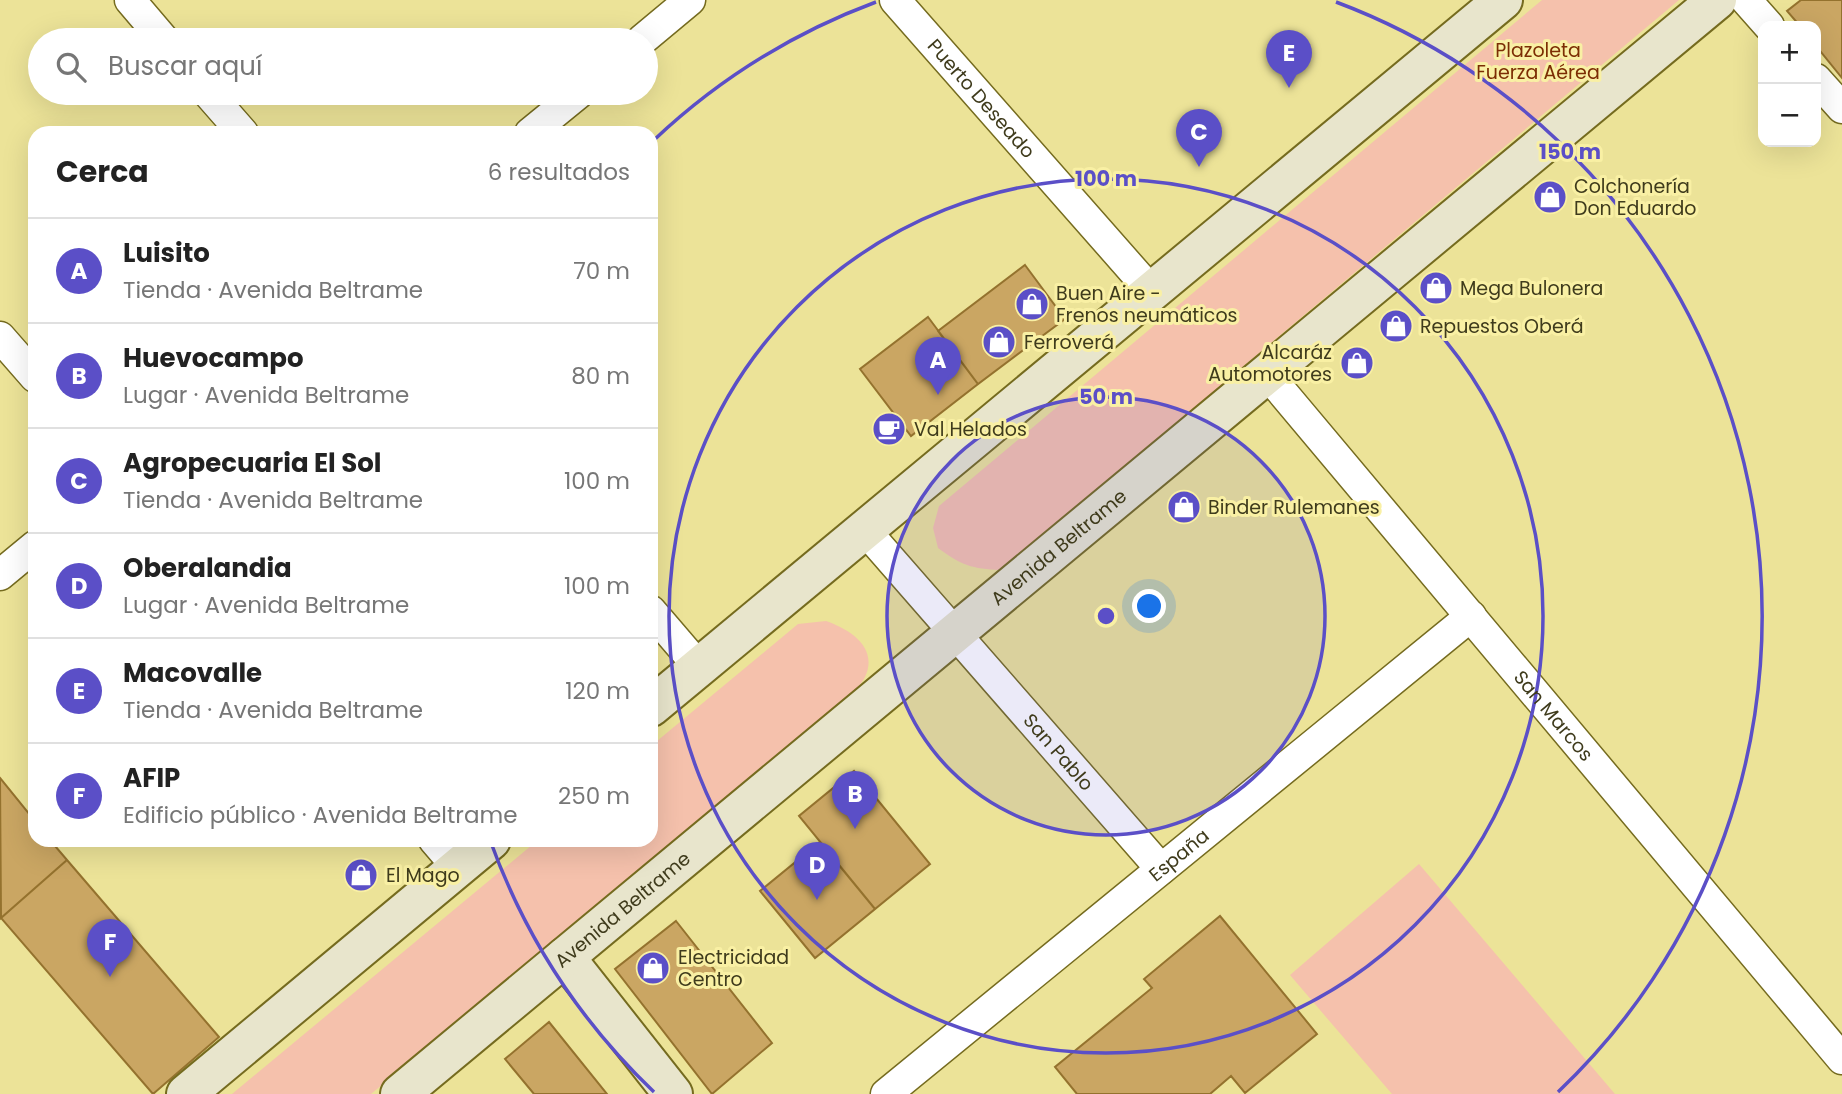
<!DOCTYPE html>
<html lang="es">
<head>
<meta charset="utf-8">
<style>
	body { margin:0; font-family:Poppins,sans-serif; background:#f6f6f6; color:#222 }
	.controls { position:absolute; right:21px; top:21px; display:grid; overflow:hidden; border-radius:14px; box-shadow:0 7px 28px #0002 }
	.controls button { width:63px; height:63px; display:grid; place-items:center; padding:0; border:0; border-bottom:2px solid #e0e0e0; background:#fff; color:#222; font:35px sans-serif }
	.you { position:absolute; left:1150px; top:607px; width:24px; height:24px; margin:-18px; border:5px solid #fff; border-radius:50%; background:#1a73e8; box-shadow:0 0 0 10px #1a73e833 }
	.badge { display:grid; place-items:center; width:46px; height:46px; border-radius:50%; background:#5b4fc7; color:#fff; font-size:23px; font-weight:700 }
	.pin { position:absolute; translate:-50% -58px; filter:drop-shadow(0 2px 4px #0008) }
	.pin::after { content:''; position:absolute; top:37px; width:24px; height:21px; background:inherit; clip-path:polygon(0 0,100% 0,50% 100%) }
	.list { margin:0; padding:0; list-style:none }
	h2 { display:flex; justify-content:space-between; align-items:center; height:91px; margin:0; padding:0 28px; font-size:30px }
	h2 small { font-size:23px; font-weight:400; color:#767676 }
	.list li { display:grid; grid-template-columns:46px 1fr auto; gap:21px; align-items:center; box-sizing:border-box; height:105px; padding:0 28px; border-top:2px solid #e0e0e0 }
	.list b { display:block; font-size:26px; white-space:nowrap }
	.list p { margin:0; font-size:23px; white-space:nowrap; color:#767676 }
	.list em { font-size:23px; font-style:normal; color:#767676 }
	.icon { flex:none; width:38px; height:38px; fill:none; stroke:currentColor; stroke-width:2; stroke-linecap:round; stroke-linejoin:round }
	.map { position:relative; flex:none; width:1842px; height:1094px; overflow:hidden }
	.search { position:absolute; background:#fff; box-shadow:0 7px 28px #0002; left:28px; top:28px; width:630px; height:77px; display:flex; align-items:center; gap:18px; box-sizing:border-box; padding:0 24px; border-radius:38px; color:#767676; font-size:26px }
	.panel { position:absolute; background:#fff; box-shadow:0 7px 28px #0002; left:28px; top:126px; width:630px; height:721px; border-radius:21px }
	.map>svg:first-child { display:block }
	.green { fill:#f5c1ac }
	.building { fill:#caa663; stroke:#94722e; stroke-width:2 }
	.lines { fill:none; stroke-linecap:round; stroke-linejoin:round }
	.minor-casing { stroke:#756b1f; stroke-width:33 }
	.secondary-casing { stroke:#756b1f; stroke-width:42 }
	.minor { stroke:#fff; stroke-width:30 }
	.secondary { stroke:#e8e5cc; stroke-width:38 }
	.ring { fill:none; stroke:#5b4fc7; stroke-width:3.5 }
	.labels { text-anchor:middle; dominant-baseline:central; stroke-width:6; stroke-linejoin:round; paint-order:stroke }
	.park-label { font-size:19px; fill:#7c2d04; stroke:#f9f0a4 }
	.street-label { font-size:19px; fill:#3f3b1c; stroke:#f9f0a4 }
	.poi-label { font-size:19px; fill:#3f3b1c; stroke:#f9f0a4; text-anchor:start }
	.centre { fill:#5b4fc7; stroke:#f9f0a4; stroke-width:3.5 }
	.ring-label { font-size:21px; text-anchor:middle; font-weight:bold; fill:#5b4fc7; stroke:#f9f0a4; stroke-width:6; stroke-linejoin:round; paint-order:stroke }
</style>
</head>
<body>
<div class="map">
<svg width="1842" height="1094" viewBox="0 0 1842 1094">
	<rect width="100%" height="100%" fill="#ece398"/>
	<path class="green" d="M1542,0H1679L1001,570C972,569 961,565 938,548L933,528L939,506Z
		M826,621C849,629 879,647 865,677C861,685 852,693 847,699L371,1094H232L538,840H651V746L798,624Z
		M1419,864L1615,1094H1392L1290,975Z"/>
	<path class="building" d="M1801,0H1842V78L1816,46V26H1800L1787,11Z
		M1025,265L1065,319L978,384L938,331Z
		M928,317L978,384L911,436L860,369Z
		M854,771L930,864L875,909L799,816Z
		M0,778L35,821V840H50L67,860L1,918Z
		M820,842L875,909L815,958L760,891Z
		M67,860L219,1037L153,1094L1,918Z
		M1220,916L1317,1034L1245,1093L1231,1076L1210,1094H1077L1055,1067L1152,988L1144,979Z
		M676,921L772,1043L712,1094L615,969Z
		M549,1022L607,1094H534L505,1059Z"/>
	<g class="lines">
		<defs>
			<g id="minor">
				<path d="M130,0L164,40"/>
				<path id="s1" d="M895,0L1152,292"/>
				<path d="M1746,0L1769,26"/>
				<path d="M642,40L690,0"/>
				<path d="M1816,79L1842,108"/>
				<path d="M208,93L243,133"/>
				<path d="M530,133L579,93"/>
				<path d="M0,337L35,377"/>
				<path id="s2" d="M1267,374L1842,1059"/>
				<path id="s3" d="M864,529L1161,869"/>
				<path d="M0,575L35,546"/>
				<path d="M651,611L699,667"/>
				<path d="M434,840L458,868"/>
				<path id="s4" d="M886,1094L1471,616"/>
			</g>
			<g id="secondary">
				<path d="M651,707L1503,0"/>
				<path d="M565,957L673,1094"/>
				<path d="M186,1094L491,840"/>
				<path id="s5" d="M400,1094L1717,0"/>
			</g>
		</defs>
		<use href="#minor" class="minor-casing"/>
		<use href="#secondary" class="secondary-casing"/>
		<use href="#minor" class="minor"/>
		<use href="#secondary" class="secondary"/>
	</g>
	<circle cx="1106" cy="616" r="219" fill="#5b4fc7" fill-opacity=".12"/>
	<g class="ring">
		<circle cx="1106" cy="616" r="219"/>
		<circle cx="1106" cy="616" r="437"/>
		<path d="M654 1092A656 656 0 0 1 490 840M654 140A656 656 0 0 1 876 2M1336 2A656 656 0 0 1 1558 1092"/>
	</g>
	<defs>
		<symbol id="shop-disc" viewBox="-11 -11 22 22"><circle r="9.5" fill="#5b4fc7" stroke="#f9f0a4"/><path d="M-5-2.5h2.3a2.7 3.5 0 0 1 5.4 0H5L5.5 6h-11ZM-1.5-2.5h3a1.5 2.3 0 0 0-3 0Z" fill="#fff"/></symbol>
		<symbol id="cafe-disc" viewBox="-11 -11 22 22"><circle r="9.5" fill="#5b4fc7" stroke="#f9f0a4"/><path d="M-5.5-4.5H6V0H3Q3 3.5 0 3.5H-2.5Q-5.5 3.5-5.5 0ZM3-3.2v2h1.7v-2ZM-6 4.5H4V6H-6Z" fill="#fff"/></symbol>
	</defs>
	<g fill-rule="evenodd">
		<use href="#shop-disc" x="1531" y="178" width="38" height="38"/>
		<use href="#shop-disc" x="1417" y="269" width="38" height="38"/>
		<use href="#shop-disc" x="1013" y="285" width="38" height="38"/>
		<use href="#shop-disc" x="1377" y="307" width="38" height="38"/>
		<use href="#shop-disc" x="980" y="323" width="38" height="38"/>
		<use href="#shop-disc" x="1338" y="344" width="38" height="38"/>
		<use href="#cafe-disc" x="870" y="410" width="38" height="38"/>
		<use href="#shop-disc" x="1165" y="488" width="38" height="38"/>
		<use href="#shop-disc" x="342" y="856" width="38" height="38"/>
		<use href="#shop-disc" x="634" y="949" width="38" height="38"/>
	</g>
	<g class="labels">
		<g class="park-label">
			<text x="1538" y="50">Plazoleta<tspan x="1538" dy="22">Fuerza Aérea</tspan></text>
		</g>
		<g class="street-label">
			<text stroke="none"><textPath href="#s1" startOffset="131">Puerto Deseado</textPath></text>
			<text stroke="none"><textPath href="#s5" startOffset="856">Avenida Beltrame</textPath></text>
			<text stroke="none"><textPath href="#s2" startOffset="446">San Marcos</textPath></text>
			<text stroke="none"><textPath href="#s3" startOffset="296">San Pablo</textPath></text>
			<text stroke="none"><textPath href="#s4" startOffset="378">España</textPath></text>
			<text stroke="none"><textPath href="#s5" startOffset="289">Avenida Beltrame</textPath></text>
		</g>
		<g class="poi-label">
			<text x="1574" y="186">Colchonería<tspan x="1574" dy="22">Don Eduardo</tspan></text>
			<text x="1460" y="288">Mega Bulonera</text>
			<text x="1056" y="293">Buen Aire -<tspan x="1056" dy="22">Frenos neumáticos</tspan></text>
			<text x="1420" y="326">Repuestos Oberá</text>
			<text x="1024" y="342">Ferroverá</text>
			<text x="1332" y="352" text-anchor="end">Alcaráz<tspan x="1332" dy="22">Automotores</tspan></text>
			<text x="914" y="429">Val Helados</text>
			<text x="1208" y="507">Binder Rulemanes</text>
			<text x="386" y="875">El Mago</text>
			<text x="678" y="957">Electricidad<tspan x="678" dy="22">Centro</tspan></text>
		</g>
	</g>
	<circle cx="1106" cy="616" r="10" class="centre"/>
	<g class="ring-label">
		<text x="1570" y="159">150 m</text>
		<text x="1106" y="186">100 m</text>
		<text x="1106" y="404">50 m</text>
	</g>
</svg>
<div class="controls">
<button>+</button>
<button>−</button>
</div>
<div class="you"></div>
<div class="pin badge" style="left:938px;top:395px">A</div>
<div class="pin badge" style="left:855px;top:829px">B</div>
<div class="pin badge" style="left:1199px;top:167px">C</div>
<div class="pin badge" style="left:817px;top:900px">D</div>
<div class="pin badge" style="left:1289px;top:88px">E</div>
<div class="pin badge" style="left:110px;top:977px">F</div>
<div class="search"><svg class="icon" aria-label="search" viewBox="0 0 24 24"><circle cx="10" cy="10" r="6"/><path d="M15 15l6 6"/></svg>Buscar aquí</div>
<section class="panel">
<h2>Cerca<small>6 resultados</small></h2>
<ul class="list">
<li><span class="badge">A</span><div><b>Luisito</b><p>Tienda · Avenida Beltrame</p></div><em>70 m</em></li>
<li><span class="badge">B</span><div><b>Huevocampo</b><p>Lugar · Avenida Beltrame</p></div><em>80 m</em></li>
<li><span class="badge">C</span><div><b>Agropecuaria El Sol</b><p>Tienda · Avenida Beltrame</p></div><em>100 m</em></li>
<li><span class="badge">D</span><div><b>Oberalandia</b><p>Lugar · Avenida Beltrame</p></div><em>100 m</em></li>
<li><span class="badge">E</span><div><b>Macovalle</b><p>Tienda · Avenida Beltrame</p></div><em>120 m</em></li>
<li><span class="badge">F</span><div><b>AFIP</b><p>Edificio público · Avenida Beltrame</p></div><em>250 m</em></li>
</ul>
</section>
</div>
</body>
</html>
